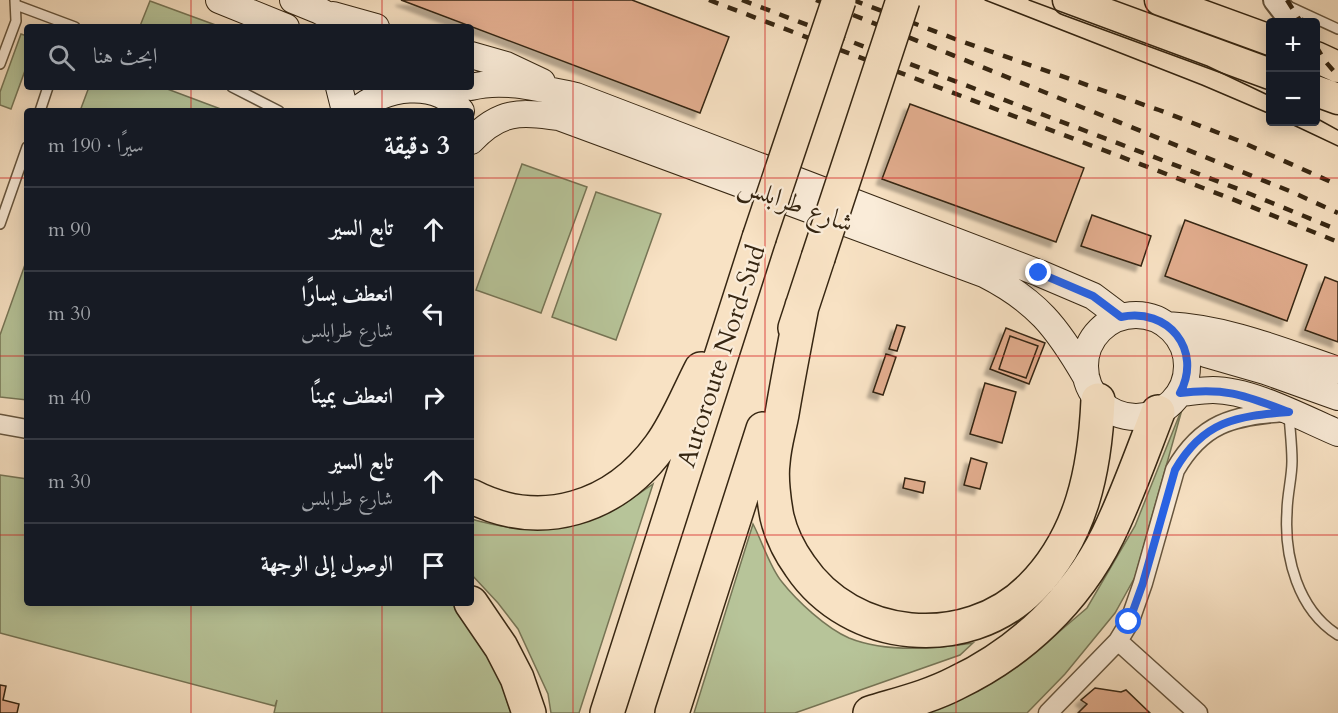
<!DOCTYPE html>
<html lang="ar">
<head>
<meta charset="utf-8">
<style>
	body { margin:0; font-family:Cardo,Amiri,serif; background:#20242c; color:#f1f3f6; direction:rtl }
	.controls { position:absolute; right:18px; top:18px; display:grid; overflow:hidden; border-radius:6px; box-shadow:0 3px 15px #0003 }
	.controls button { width:54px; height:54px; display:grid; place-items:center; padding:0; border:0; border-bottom:2px solid #363941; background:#171b24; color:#f1f3f6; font:30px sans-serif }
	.stop { position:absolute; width:18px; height:18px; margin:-14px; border:4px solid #2563eb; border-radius:50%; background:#fff }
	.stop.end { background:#2563eb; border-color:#fff; box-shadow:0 2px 6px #0008 }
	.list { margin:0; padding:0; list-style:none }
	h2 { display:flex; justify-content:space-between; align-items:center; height:78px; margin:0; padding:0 24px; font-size:26px }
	h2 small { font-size:20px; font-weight:400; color:#9ea1a6 }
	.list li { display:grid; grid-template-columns:39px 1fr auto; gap:18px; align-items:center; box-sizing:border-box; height:84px; padding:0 24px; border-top:2px solid #363941 }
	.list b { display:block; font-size:22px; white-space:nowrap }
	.list p { margin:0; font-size:20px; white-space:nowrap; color:#9ea1a6 }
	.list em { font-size:20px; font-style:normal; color:#9ea1a6 }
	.icon { flex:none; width:33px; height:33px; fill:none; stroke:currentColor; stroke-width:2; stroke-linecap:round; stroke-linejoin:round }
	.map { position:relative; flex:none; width:1338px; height:713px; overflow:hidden; direction:ltr }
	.search { position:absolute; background:#171b24; box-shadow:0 3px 15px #0003; left:24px; top:24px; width:450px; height:66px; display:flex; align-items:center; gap:15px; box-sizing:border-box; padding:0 21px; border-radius:6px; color:#9ea1a6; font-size:22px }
	.panel { position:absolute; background:#171b24; box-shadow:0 3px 15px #0003; left:24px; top:108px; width:450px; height:498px; border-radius:6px; direction:rtl }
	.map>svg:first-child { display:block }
	.green { fill:#b7c499; stroke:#767556; stroke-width:1.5 }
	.building { fill:#e1ac8d; stroke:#362612; stroke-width:1.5; filter:url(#shadow) }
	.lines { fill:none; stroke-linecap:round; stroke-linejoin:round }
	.service-casing { stroke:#66553e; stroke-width:12 }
	.minor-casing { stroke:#66553e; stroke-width:21 }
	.tertiary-casing { stroke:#66553e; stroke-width:26 }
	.secondary-casing { stroke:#362612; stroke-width:28 }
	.trunk-casing { stroke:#362612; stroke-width:33 }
	.motorway-casing { stroke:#362612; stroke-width:36 }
	.service { stroke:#faecd9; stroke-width:9 }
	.minor { stroke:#faecd9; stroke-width:18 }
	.tertiary { stroke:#faecd9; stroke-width:22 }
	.secondary { stroke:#faecd9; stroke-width:26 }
	.trunk { stroke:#f8e2c4; stroke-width:30 }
	.motorway { stroke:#f8e2c4; stroke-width:33 }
	.tram { stroke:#362612; stroke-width:1.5 }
	.rail { stroke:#362612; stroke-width:4.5; stroke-dasharray:10 10; stroke-linecap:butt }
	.motorway-bridge-casing { stroke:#362612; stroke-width:36; stroke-linecap:butt }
	.motorway-bridge { stroke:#f8e2c4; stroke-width:33 }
	.route { stroke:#2563eb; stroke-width:8 }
	.grid { fill:none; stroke:#d62828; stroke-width:1.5; stroke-opacity:0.55 }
	.labels { text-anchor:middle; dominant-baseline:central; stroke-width:4.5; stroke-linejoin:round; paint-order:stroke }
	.street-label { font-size:26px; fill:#362612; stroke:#faecd9 }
</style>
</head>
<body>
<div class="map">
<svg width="1338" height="713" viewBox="0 0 1338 713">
	<defs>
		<filter id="shadow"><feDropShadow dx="-5.5" dy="5.5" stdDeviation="1.5" flood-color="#0004"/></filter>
	</defs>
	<rect width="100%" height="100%" fill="#f8e2c4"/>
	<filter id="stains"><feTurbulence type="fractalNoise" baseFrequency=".00333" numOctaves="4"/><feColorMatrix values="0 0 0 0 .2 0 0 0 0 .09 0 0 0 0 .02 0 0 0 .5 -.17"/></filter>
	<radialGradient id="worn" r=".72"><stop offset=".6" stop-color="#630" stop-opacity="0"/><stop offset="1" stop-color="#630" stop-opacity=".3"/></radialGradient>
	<path class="green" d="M150,1L221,27H143L140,26Z
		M21,34L27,36V65L11,109L0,105V92Z
		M89,87H162L226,111H80Z
		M522,164L587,187L541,313L476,290Z
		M596,192L661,214L616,340L552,317Z
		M27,259V400L0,397V335Z
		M1183,406L1135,577L1115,613L1065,674L1027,713H910L977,691L1027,659L1087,608L1135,526Z
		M0,475L27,479V603H456L494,661L511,713H274L277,700L275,706L0,633Z
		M653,484L579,713H551L548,694L518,629L498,603L471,574V519C545,540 592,528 653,484Z
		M753,524C762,541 770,568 782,582C797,601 826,628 849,638C886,653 935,649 973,643L960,655L795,713H694Z"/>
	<path class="building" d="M401,0H632L729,37L700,113Z
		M910,104L1084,168L1056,242L882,179Z
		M1092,215L1151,236L1141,266L1081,246Z
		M1185,220L1307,265L1287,321L1165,276Z
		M1325,277L1338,282V342L1305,330Z
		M897,325L905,327L897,351L889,349Z
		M1006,328L1045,343L1029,384L990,369Z
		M1010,336L1038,346L1026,378L999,369Z
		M886,354L896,357L883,395L873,392Z
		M985,383L1016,392L1002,443L970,434Z
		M971,458L987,463L980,489L964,485Z
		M905,478L925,482L923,493L903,488Z
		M0,685L6,686L3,700L19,704L17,713H0Z
		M1095,688L1121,692L1126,690L1150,713H1078L1087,704L1081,700Z"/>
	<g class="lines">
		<defs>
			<path id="service" d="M16,5L75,27
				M1286,5L1338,29
				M0,64L16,21L15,0
				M232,87L279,111
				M40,111L48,87
				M0,224L27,147
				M1289,415C1290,430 1292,446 1292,461C1292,478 1287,495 1287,512C1284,557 1298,610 1338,635"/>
			<path id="minor" d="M0,424L27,429
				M1118,641L1198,713
				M1048,713L1118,641L1129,623L1143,583L1175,470C1202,423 1232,416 1284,412"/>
			<path id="tertiary" d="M1275,0L1292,22"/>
			<path id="secondary" d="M219,0L286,27
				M293,0L320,11L349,27
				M333,15L376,27
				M471,55L506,65L542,82
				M339,87L345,111
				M471,87C504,78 543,89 576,96L1039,273L1093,296L1121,317
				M356,111C383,87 436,78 461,111
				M471,141C500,110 519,112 559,117L984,274C1037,301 1057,327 1086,377
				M1085 366a51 51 0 1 1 102 0a51 51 0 1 1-102 0Z
				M1167,325C1227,328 1282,351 1338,370
				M1181,341L1206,354L1265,371L1338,397
				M1180,393C1191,392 1202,390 1213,390C1251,390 1303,418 1338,433"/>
			<path id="trunk" d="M1068,0L1270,74
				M1160,0L1270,40
				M1316,57L1338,67
				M1316,91L1338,99"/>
			<path id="motorway" d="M802,306C795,342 788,378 782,414C779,430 774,446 773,463C771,477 774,502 777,517C781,534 790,552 800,566C851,642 966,653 1031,588C1082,537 1095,469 1098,400
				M795,328L818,258
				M471,496C541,532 615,508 660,446C677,423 688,394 701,369
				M471,603L501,647L517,678L529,713
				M607,713L759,238
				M672,713L763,429
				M870,713C899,704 929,697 956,683C1021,652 1076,600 1108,535C1127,496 1142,453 1158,412"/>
		</defs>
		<use href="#service" class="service-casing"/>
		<use href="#minor" class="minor-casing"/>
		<use href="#tertiary" class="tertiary-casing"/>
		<use href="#secondary" class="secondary-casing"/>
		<use href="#trunk" class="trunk-casing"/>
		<use href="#motorway" class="motorway-casing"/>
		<use href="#service" class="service"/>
		<use href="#minor" class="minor"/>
		<use href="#tertiary" class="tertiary"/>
		<use href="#secondary" class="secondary"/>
		<use href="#trunk" class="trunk"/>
		<use href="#motorway" class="motorway"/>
		<path class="tram" d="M985,0L1202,85L1270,114
			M1029,0L1207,66L1270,96
			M1316,118L1338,130
			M1287,122L1338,146"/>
		<path class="rail" d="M709,0L1232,199L1338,242
			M742,0L1238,189L1338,230
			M816,0L1292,192L1338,213
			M853,0L955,39L1159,110L1237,140L1338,185
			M1287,0L1301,22
			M1316,46L1325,61L1338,76"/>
		<defs>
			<path id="motorway-bridge" d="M759,238L839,0
				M818,258L903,0"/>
		</defs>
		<use href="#motorway-bridge" class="motorway-bridge-casing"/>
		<use href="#motorway-bridge" class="motorway-bridge"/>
	</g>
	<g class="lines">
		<path class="route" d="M1039,273L1093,296L1121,317C1168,307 1203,350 1180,393C1226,387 1246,396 1289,412C1236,416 1203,421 1175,470L1143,583L1129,622"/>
	</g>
	<path class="grid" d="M191,0V27M382,0V27M573,0V713M765,0V713M956,0V713M1147,0V713M191,87V111M382,87V111M0,178H27M471,178H1338M0,356H27M471,356H1338M0,535H27M471,535H1338M191,603V713M382,603V713"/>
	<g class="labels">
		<g class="street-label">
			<text transform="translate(796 204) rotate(20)">شارع طرابلس</text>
			<text transform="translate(721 356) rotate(-72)">Autoroute Nord-Sud</text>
		</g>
	</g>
	<rect width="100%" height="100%" filter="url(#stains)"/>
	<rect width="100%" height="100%" fill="url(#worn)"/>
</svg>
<div class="controls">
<button>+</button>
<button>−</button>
</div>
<div class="stop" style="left:1129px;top:622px"></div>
<div class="stop end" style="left:1039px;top:273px"></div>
<div class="search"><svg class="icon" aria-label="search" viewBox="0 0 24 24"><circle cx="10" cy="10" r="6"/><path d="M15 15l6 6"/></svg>ابحث هنا</div>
<section class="panel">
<h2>3 دقيقة<small>سيرًا · 190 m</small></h2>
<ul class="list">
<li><svg class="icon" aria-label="ahead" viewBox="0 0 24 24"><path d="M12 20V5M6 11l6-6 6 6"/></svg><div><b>تابع السير</b></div><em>90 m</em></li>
<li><svg class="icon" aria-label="left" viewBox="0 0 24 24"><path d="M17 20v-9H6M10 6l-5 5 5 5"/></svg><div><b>انعطف يسارًا</b><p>شارع طرابلس</p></div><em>30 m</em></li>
<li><svg class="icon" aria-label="right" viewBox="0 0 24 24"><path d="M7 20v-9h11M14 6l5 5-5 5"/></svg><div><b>انعطف يمينًا</b></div><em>40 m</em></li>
<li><svg class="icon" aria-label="ahead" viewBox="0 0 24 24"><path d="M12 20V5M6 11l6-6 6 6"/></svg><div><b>تابع السير</b><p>شارع طرابلس</p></div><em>30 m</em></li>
<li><svg class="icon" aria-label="arrive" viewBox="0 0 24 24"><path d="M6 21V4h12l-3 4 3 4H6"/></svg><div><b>الوصول إلى الوجهة</b></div></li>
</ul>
</section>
</div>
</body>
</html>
